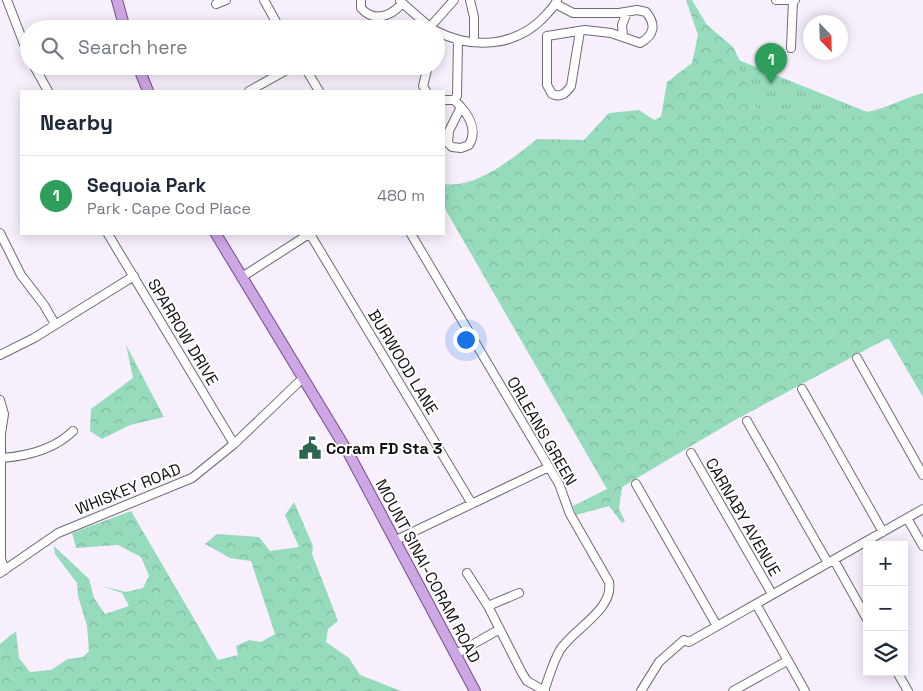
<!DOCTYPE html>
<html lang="en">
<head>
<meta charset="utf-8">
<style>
	body { margin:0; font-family:"Space Grotesk",sans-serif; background:#f2f2f3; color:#1f2937 }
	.controls { position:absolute; right:15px; bottom:15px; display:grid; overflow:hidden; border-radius:0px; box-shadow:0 2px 12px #0003 }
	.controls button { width:45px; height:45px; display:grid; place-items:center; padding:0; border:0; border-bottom:1px solid #e0e1e3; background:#fff; color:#1f2937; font:25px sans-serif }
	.compass { position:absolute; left:803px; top:15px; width:45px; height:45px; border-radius:50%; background:#fff; box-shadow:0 2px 12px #0003; rotate:157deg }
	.you { position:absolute; left:465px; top:339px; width:18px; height:18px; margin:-12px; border:4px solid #fff; border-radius:50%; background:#1a73e8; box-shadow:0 0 0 8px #1a73e833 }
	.badge { display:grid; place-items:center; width:32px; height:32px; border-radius:50%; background:#db2777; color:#fff; font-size:16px; font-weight:700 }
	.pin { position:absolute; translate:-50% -41px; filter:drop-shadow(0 1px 2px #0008) }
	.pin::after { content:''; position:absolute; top:26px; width:18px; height:15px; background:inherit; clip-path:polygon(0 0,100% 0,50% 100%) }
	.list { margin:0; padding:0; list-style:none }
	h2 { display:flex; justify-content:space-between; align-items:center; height:65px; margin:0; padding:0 20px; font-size:21px }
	h2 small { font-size:16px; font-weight:400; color:#747a83 }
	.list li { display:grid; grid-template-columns:32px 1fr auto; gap:15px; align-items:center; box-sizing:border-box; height:80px; padding:0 20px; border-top:1px solid #e0e1e3 }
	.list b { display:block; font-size:19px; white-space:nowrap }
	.list p { margin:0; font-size:16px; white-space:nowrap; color:#747a83 }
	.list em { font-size:16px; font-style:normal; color:#747a83 }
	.icon { flex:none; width:28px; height:28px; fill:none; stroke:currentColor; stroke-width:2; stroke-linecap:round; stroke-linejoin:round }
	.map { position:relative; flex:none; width:923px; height:691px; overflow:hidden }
	.search { position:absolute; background:#fff; box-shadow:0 2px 12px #0003; left:20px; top:20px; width:425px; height:55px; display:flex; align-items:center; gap:12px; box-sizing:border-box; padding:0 18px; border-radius:28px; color:#747a83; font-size:19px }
	.panel { position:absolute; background:#fff; box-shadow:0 2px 12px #0003; left:20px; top:90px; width:425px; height:145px; border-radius:0px }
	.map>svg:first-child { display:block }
	.forest { fill:url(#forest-crowns) }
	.park { fill:url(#park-tufts) }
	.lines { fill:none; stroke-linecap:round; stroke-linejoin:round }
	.minor-casing { stroke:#716a75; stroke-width:10 }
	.major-casing { stroke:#764c8f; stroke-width:12 }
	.minor { stroke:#fff; stroke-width:8 }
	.major { stroke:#cda7e3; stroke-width:10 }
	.labels { text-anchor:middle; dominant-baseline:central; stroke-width:4; stroke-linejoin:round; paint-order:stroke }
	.street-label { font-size:16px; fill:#131014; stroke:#fff }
	.poi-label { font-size:16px; font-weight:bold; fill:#131014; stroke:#fff; text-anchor:start }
</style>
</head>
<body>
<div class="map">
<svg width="923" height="691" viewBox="0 0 923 691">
	<defs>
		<pattern id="forest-crowns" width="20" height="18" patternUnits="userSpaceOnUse" patternTransform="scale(1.25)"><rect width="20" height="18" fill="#96dbbc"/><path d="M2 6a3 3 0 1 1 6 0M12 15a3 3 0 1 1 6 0" fill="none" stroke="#80bba1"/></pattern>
		<pattern id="park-tufts" width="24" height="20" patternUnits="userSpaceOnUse" patternTransform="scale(1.25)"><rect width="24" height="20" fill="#96dbbc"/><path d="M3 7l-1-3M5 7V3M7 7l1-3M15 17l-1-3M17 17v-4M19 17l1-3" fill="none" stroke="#80bba1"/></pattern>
	</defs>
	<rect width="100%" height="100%" fill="#f7effc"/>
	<path class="forest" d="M686,0H692L707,25L733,47L740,61L752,90L866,112C886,109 903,98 923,93V397L889,339L884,340L735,420L622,487L619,509L625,521L622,523L609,506L576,515L573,506L607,489L444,207V184C476,189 513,158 537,139L584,140L609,113L639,110L654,120L661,117L667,82L692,63L698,35Z
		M126,345L164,417L130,425L102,439L90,431L91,409L133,378Z
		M294,502L313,546L312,554L338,621L328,629L326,642L349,658L360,675L401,691H0V644L16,631L19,658L30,672L51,670L68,659L83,657L89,651L87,626L78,596L77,583L55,554L54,546L89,579L94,598L105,614L129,606L122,593L102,586L126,592L143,588L149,576L141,557L118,545L76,548L72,533L131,511L218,660L238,655L236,646L249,640L261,642L275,634L251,561L230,558L205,544L217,534L259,537L270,551L299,547L285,515Z"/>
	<path class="park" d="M736,59L887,120L757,108Z"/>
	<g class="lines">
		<defs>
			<path id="minor" d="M7,0L29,57
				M264,0L280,29
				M361,0V8C374,23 392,16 402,3
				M470,0L474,17V42
				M776,0H795
				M400,1L432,29
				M216,4L226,0
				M430,27L454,0
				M436,31C473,50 517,47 546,15C550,10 555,6 557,0
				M547,36L585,30L611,33L640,43C655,35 656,24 646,12L637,10L619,13H573L556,4
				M547,36V85L552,94C561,98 566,93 571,86L580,31
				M623,36L622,25L627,12
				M791,48L793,0
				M34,66L48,91
				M304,66L319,91
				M249,91L294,66
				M426,91L423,86L428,66
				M444,100H454L457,96L458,40
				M454,100C466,111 479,128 469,145L461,148L452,147L448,143L449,131L461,107
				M0,233L21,275L44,305L55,324
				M108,234L234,444
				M310,234L472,504
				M411,234L559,484L570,514L609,582C614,610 573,629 560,650C553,662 549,677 544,691
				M242,277L309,234
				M0,355L34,338L134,276
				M857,358L923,475
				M802,389L883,532
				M0,400L4,414L1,434V559L5,570
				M747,421L828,563
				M691,453L772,594
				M2,458C27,456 54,450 73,431
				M636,484L717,626
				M907,518L923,546
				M396,540L549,467
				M834,560L867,619
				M0,573L58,533L192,478L234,444L303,378
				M467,573L488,606L522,673L527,681L545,691
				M756,604L805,691
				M488,606L519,593
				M456,654L498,630
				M897,672L908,691
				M641,691L659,662L684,640L689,642L923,509
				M733,691L787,661"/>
			<path id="major" d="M117,0L125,29
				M138,66L148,91
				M216,234L349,454L475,691"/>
		</defs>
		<use href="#minor" class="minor-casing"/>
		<use href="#major" class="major-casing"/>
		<use href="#minor" class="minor"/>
		<use href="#major" class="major"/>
	</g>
	<defs>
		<symbol id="civic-bare" viewBox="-9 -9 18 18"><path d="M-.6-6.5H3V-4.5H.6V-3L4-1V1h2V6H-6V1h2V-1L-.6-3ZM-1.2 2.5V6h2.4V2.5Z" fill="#2b654e" stroke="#fff" stroke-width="2.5" paint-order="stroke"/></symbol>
	</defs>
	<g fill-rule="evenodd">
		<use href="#civic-bare" x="294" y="432" width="32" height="32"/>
	</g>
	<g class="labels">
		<g class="street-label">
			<text transform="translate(183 332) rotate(59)">SPARROW DRIVE</text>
			<text transform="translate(403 362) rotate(59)">BURWOOD LANE</text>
			<text transform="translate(542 431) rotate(60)">ORLEANS GREEN</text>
			<text transform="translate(128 489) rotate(-22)">WHISKEY ROAD</text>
			<text transform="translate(743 517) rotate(60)">CARNABY AVENUE</text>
			<text transform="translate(428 571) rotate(62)">MOUNT SINAI-CORAM ROAD</text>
		</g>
		<g class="poi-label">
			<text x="326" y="448">Coram FD Sta 3</text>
		</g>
	</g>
</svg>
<div class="controls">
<button>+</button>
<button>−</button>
<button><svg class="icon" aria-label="layers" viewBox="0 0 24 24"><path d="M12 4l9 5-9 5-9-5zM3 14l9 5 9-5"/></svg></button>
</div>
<svg class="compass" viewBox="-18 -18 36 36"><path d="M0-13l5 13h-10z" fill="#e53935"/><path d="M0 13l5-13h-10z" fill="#747a83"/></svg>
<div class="you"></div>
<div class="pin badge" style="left:771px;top:84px;background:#2e9e5b">1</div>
<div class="search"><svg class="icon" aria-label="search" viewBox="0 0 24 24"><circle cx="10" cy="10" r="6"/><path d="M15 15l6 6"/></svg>Search here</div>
<section class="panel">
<h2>Nearby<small></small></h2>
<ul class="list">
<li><span class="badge" style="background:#2e9e5b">1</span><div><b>Sequoia Park</b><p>Park · Cape Cod Place</p></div><em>480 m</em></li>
</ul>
</section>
</div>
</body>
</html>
